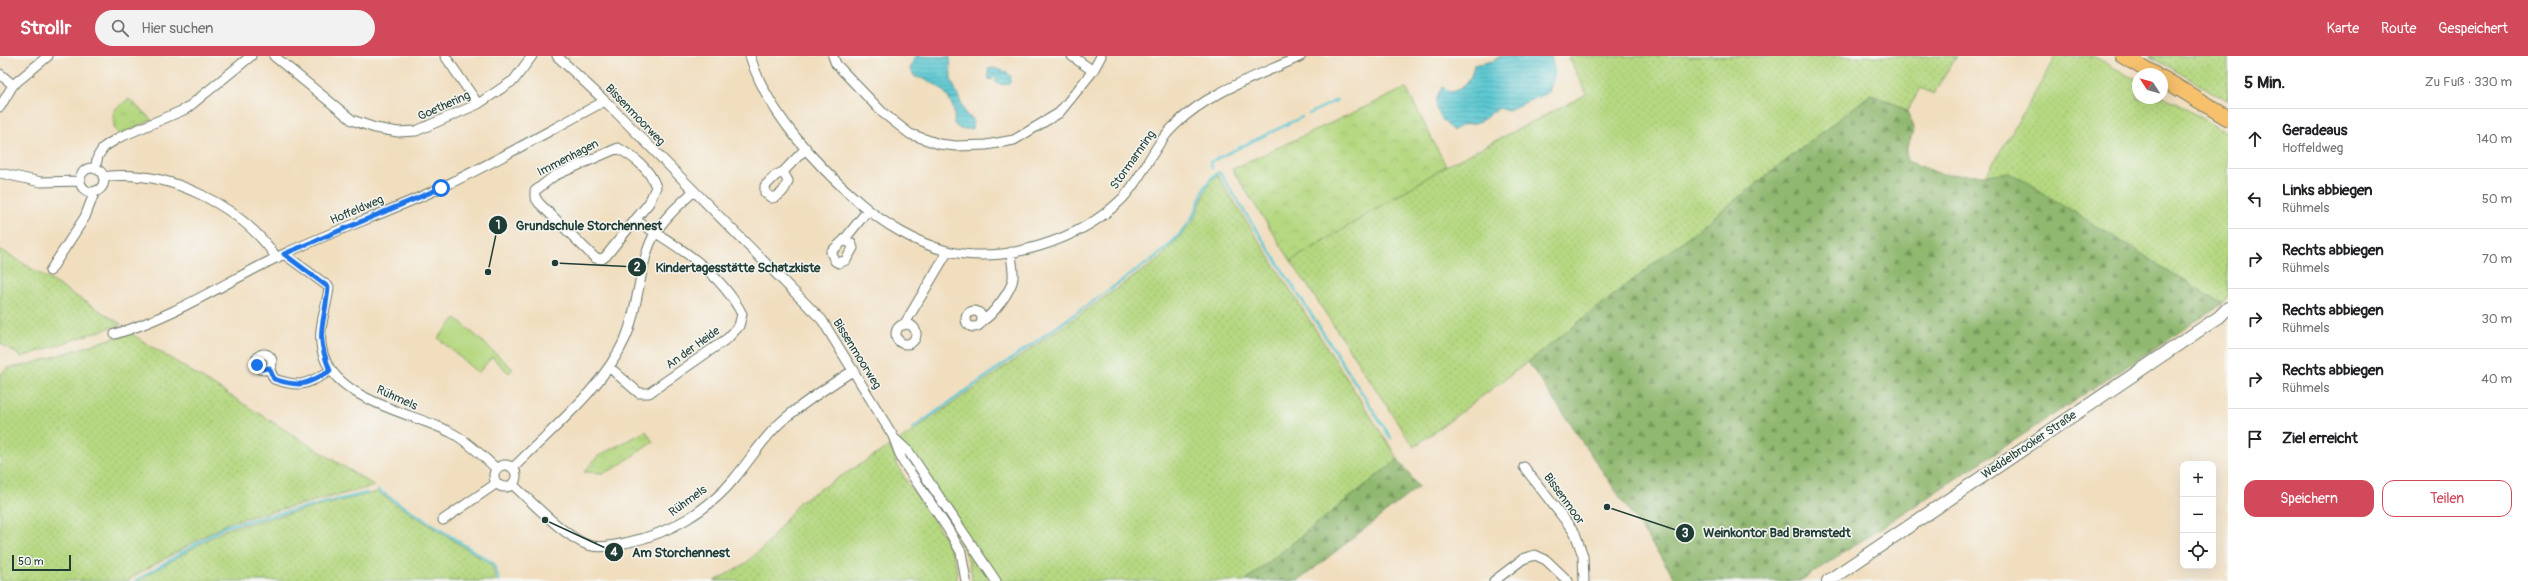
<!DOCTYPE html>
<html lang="de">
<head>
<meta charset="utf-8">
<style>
	body { margin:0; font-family:Pangolin,sans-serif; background:#f2f2f2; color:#202124 }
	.controls { position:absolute; right:12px; bottom:12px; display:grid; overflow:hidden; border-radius:8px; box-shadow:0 4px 16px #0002 }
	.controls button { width:36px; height:36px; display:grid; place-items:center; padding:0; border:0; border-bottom:1px solid #e0e0e0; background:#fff; color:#202124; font:20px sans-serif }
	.compass { position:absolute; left:2132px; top:12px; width:36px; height:36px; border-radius:50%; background:#fff; box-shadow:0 4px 16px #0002; rotate:306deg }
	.scale { position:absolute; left:12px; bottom:10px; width:59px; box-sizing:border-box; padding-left:4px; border:2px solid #1f3d34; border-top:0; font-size:11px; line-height:14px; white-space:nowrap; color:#1f3d34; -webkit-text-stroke:3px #f6f6f2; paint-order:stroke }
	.stop { position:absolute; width:12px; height:12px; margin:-9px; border:3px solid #1a73e8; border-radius:50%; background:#fff }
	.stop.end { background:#1a73e8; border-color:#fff; box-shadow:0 1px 4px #0008 }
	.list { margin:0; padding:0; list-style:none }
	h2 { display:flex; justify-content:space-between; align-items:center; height:52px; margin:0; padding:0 16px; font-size:17px }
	h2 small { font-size:13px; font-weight:400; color:#757577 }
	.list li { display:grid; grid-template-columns:26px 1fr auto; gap:12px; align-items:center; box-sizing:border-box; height:60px; padding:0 16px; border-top:1px solid #e0e0e0 }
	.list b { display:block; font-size:15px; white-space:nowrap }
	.list p { margin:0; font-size:13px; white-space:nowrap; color:#757577 }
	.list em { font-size:13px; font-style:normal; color:#757577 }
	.actions { display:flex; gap:8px; padding:12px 16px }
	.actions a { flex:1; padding:9px 0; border:1px solid #d1495b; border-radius:12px; text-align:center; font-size:14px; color:#d1495b }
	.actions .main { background:#d1495b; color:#fff }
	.icon { flex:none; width:22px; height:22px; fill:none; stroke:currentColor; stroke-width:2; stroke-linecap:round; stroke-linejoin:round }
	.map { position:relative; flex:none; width:2228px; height:525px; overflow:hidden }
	header { display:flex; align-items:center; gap:24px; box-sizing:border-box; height:56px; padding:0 20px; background:#d1495b; color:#fff }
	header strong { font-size:19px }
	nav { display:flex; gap:22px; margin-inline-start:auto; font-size:14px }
	.search { width:280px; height:36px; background:#f2f2f2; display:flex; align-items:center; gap:10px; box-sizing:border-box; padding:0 14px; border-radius:22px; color:#757577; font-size:15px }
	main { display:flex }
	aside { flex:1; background:#fff }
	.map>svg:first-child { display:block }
	.grass { fill:url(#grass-dots); stroke:#6a8a5a }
	.forest { fill:url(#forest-firs); stroke:#587a52 }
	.park { fill:url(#park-crowns); stroke:#6a8a5a }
	.pitch { fill:#b6d881; stroke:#6a8a5a }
	.water { fill:url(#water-rules); stroke:#3d8283 }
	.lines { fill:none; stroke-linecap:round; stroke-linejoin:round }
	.stream { stroke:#5bc8d2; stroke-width:2.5 }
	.minor-casing { stroke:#687565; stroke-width:11 }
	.tertiary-casing { stroke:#687565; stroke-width:14 }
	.primary-casing { stroke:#687565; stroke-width:17 }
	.minor { stroke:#fff; stroke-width:9 }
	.tertiary { stroke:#fff; stroke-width:12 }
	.primary { stroke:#f7c06c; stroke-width:15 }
	.route { stroke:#1a73e8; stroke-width:5 }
	.labels { text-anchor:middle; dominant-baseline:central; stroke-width:3; stroke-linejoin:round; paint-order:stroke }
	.street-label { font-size:12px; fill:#1f3d34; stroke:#f6f6f2 }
	.leader { fill:none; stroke:#1f3d34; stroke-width:1.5 }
	.callout-dot { fill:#1f3d34; stroke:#f6f6f2; stroke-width:1.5 }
	.mark-label { font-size:12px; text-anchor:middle; font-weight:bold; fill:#fff }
	.callout-label { font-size:13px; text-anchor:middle; font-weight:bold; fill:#1f3d34; stroke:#f6f6f2; stroke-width:3; stroke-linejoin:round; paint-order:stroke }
</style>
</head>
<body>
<header>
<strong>Strollr</strong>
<div class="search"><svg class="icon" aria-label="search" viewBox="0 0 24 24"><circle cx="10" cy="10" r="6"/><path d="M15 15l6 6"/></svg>Hier suchen</div>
<nav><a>Karte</a><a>Route</a><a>Gespeichert</a></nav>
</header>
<main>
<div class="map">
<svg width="2228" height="525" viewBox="0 0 2228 525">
	<defs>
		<pattern id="grass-dots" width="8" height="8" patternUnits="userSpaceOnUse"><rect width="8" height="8" fill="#b6d881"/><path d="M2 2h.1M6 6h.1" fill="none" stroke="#9cba70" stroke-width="1.8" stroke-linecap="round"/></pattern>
		<pattern id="forest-firs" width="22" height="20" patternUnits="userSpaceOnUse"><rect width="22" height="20" fill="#90b86f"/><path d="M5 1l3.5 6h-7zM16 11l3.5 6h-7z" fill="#75975c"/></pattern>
		<pattern id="park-crowns" width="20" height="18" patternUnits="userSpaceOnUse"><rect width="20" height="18" fill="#b6d881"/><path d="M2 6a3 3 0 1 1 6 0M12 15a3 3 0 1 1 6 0" fill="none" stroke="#9cba70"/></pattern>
		<pattern id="water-rules" width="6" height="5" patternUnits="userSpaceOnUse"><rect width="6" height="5" fill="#5bc8d2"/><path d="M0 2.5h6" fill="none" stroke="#4ba4ab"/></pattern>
	</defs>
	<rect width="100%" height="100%" fill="#f6f6f2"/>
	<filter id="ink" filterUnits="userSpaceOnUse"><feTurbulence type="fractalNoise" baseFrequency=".025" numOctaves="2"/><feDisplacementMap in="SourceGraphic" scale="8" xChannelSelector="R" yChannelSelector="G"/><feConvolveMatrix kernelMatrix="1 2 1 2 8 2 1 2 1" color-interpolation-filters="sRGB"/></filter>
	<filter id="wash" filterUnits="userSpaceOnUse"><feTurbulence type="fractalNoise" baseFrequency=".012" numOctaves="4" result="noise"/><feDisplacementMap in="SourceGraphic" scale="16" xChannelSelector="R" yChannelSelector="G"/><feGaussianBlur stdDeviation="0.9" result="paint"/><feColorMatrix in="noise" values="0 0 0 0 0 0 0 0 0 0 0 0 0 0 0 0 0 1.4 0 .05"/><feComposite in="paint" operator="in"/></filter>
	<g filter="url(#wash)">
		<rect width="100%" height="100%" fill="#f1debf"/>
		<path class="grass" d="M1568,0H1957L1933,38L1921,32L1907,55L1890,45L1870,39L1528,306L1414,391L1291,205L1446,110L1587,38Z
			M2057,0H2093L2138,25V42H2162V39L2228,78V239L2222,248L2010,117L1986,119Z
			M2150,0H2228V45Z
			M1217,119L1398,403L1245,525H972C972,481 914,428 896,387L1158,204L1193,166L1210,125Z
			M0,193L121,268L22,301L0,287Z
			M130,277L375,430L230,466L134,520L129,525H0V318L8,312L27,309Z
			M890,390C894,398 896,408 901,416C917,445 961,490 957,525H715L746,507L769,486L799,446Z
			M377,436L492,509L496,525H137L226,473Z"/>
		<path class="forest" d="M1870,39L1890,45L1907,55L1914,75L1907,90V105L1941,118L1986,119L2010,116L2222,248L1800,525H1677L1528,306Z
			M1398,403L1418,431L1298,525H1245Z"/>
		<path class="park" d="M1406,32L1446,110L1291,205L1232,113Z
			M129,43L152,64L119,79L114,71V54Z
			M646,375L653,386L615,412L603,417L584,416L598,400Z"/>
		<path class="pitch" d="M456,262L513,313L509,317L492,301L478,317L438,282Z"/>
		<path class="water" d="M917,0L950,1L951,23L966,59L973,63L972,73H960L954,68C957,43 939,25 915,21L910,13L914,2Z
			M1501,0H1551L1555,17L1549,36L1506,55L1500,52C1488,57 1490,60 1482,64C1472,70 1462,66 1453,75C1439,62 1429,48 1443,31L1450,36C1467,32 1470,25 1474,9L1493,5Z
			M993,12L1007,16L1011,20L1010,27L1003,29L995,26L997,23L994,20L992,24L989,23L988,13Z"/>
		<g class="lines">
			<path class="stream" d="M1309,58L1337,44
				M1212,112L1210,106L1302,61
				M912,373L1153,203C1167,192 1180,180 1190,165C1202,147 1200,128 1219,116L1391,382
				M378,434L494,508L499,525
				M135,525L226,470L367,437"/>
		</g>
	</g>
	<g filter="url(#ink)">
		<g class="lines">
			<defs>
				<path id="minor" d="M274,0L352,64L375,72L398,76L416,75L478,48L514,24L532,0
					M445,0L478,48
					M557,0L605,45L822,264L893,380L902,404L948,473L961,496L966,525
					M750,0C767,56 816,109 860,147C884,168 916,187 947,195C1005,209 1080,184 1122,143C1144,120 1153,89 1176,68C1210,35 1259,20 1301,0
					M833,0L836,8L883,57L910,78L939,88L956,90L986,89L1014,84L1059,57L1093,15L1101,0
					M1072,0L1093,15
					M0,18L13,29
					M0,51L13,29L48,0
					M80 124a12 12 0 1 1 24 0a12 12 0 1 1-24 0Z
					M95,113L98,100L104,91L118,82L186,53L251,0
					M783,116L788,125C785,134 781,140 772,142L765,137V130L776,119Z
					M783,116L806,92
					M0,117L41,126L80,125
					M103,121C168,112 241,150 277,202
					M844,184L851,187L853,192L846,204L839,207L835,205L831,196Z
					M844,184L868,154
					M284,198L329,231C327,252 317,272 322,294C333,345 412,356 452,377C469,386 482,400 497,413
					M50,215L85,161L95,135
					M966 263a8 8 0 1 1 16 0a8 8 0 1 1-16 0Z
					M982,265C992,260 1012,234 1013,222C1014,214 1011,204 1011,196
					M896 278a10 10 0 1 1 20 0a10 10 0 1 1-20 0Z
					M904,269L948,195
					M115,278C176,260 227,225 284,198C335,174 389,156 440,132C496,106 550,74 605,45
					M256 306a8 8 0 1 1 16 0a8 8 0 1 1-16 0Z
					M609,311L639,337H649L728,282L739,270L742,258C719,214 676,189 635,164L606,200L602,203L595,202L539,147L535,141V135L554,120L618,92C635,102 649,112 656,131L649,147L635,164
					M269,312L274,323C301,332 305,329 330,315
					M895,383L909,396L996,525
					M494 420a11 11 0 1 1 22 0a11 11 0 1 1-22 0Z
					M1524,411L1575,477L1583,500L1584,525
					M513,412C553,371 602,334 626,281C639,251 640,199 656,176C665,161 680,148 693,136
					M512,428C531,445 565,481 588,489C601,493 616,489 629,486C668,478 709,454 734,423C750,404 764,381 782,365C804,346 829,330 854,314
					M443,464L497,427
					M1494,525L1523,503L1535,499L1546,504L1568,525"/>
				<path id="tertiary" d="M1828,525L2219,261L2228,252"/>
				<path id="primary" d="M2123,0L2154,18
					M2162,22L2228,62"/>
			</defs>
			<use href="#minor" class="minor-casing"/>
			<use href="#tertiary" class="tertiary-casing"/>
			<use href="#primary" class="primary-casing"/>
			<use href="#minor" class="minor"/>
			<use href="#tertiary" class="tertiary"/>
			<use href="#primary" class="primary"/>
		</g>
	</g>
	<g class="lines" filter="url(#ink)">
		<path class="route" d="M257,309L261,313L269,312L274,323C301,332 305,329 330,315C314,273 325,271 328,231L284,198L441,132"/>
	</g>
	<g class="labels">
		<g class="street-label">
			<text transform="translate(444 50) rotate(-24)">Goethering</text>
			<text transform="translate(635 59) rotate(46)">Bissenmoorweg</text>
			<text transform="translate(568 102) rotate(-27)">Immenhagen</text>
			<text transform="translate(1133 104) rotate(-55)">Stormarnring</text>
			<text transform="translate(357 154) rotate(-23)">Hoffeldweg</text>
			<text transform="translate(693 292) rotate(-36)">An der Heide</text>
			<text transform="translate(857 298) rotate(58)">Bissenmoorweg</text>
			<text transform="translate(397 342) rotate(24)">Rühmels</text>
			<text transform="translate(2029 389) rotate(-34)">Weddelbrooker Straße</text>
			<text transform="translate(1564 443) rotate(54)">Bissenmoor</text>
			<text transform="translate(688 445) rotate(-36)">Rühmels</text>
		</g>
	</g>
	<path class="leader" d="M488 216L498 169M555 207L637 211M1607 451L1685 477M545 464L614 496"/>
	<g class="callout-dot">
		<circle cx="488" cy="216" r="4"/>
		<circle cx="555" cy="207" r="4"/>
		<circle cx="1607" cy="451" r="4"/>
		<circle cx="545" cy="464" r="4"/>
		<circle cx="498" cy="169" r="10"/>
		<circle cx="637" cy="211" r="10"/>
		<circle cx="1685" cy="477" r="10"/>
		<circle cx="614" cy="496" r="10"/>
	</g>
	<g class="mark-label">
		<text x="498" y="173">1</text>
		<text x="637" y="215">2</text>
		<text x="1685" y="481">3</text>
		<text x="614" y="500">4</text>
	</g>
	<g class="callout-label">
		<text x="589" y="174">Grundschule Storchennest</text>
		<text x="738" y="216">Kindertagesstätte Schatzkiste</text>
		<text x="1777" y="481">Weinkontor Bad Bramstedt</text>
		<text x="681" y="501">Am Storchennest</text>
	</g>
</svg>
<div class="controls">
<button>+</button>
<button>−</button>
<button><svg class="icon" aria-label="locate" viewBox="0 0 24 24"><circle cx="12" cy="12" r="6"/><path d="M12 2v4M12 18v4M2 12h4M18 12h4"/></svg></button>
</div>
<svg class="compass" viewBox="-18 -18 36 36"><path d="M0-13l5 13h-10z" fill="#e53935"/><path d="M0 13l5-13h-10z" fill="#757577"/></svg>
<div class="scale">50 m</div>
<div class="stop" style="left:441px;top:132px"></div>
<div class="stop end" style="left:257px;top:309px"></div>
</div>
<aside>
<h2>5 Min.<small>Zu Fuß · 330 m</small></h2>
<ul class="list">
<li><svg class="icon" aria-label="ahead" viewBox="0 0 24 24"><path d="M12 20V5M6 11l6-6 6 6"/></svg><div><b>Geradeaus</b><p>Hoffeldweg</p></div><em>140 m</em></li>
<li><svg class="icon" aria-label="left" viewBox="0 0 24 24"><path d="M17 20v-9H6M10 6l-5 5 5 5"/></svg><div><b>Links abbiegen</b><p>Rühmels</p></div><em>50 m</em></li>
<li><svg class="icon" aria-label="right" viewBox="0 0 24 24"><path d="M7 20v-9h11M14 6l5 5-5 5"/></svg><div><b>Rechts abbiegen</b><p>Rühmels</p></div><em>70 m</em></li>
<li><svg class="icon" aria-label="right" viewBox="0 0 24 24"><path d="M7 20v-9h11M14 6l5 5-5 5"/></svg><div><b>Rechts abbiegen</b><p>Rühmels</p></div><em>30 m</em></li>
<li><svg class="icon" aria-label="right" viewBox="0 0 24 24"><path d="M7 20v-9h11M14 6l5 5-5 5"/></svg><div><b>Rechts abbiegen</b><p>Rühmels</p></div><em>40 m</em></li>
<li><svg class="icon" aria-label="arrive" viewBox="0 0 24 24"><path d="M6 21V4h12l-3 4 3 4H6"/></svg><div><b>Ziel erreicht</b></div></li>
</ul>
<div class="actions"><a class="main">Speichern</a><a>Teilen</a></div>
</aside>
</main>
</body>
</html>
